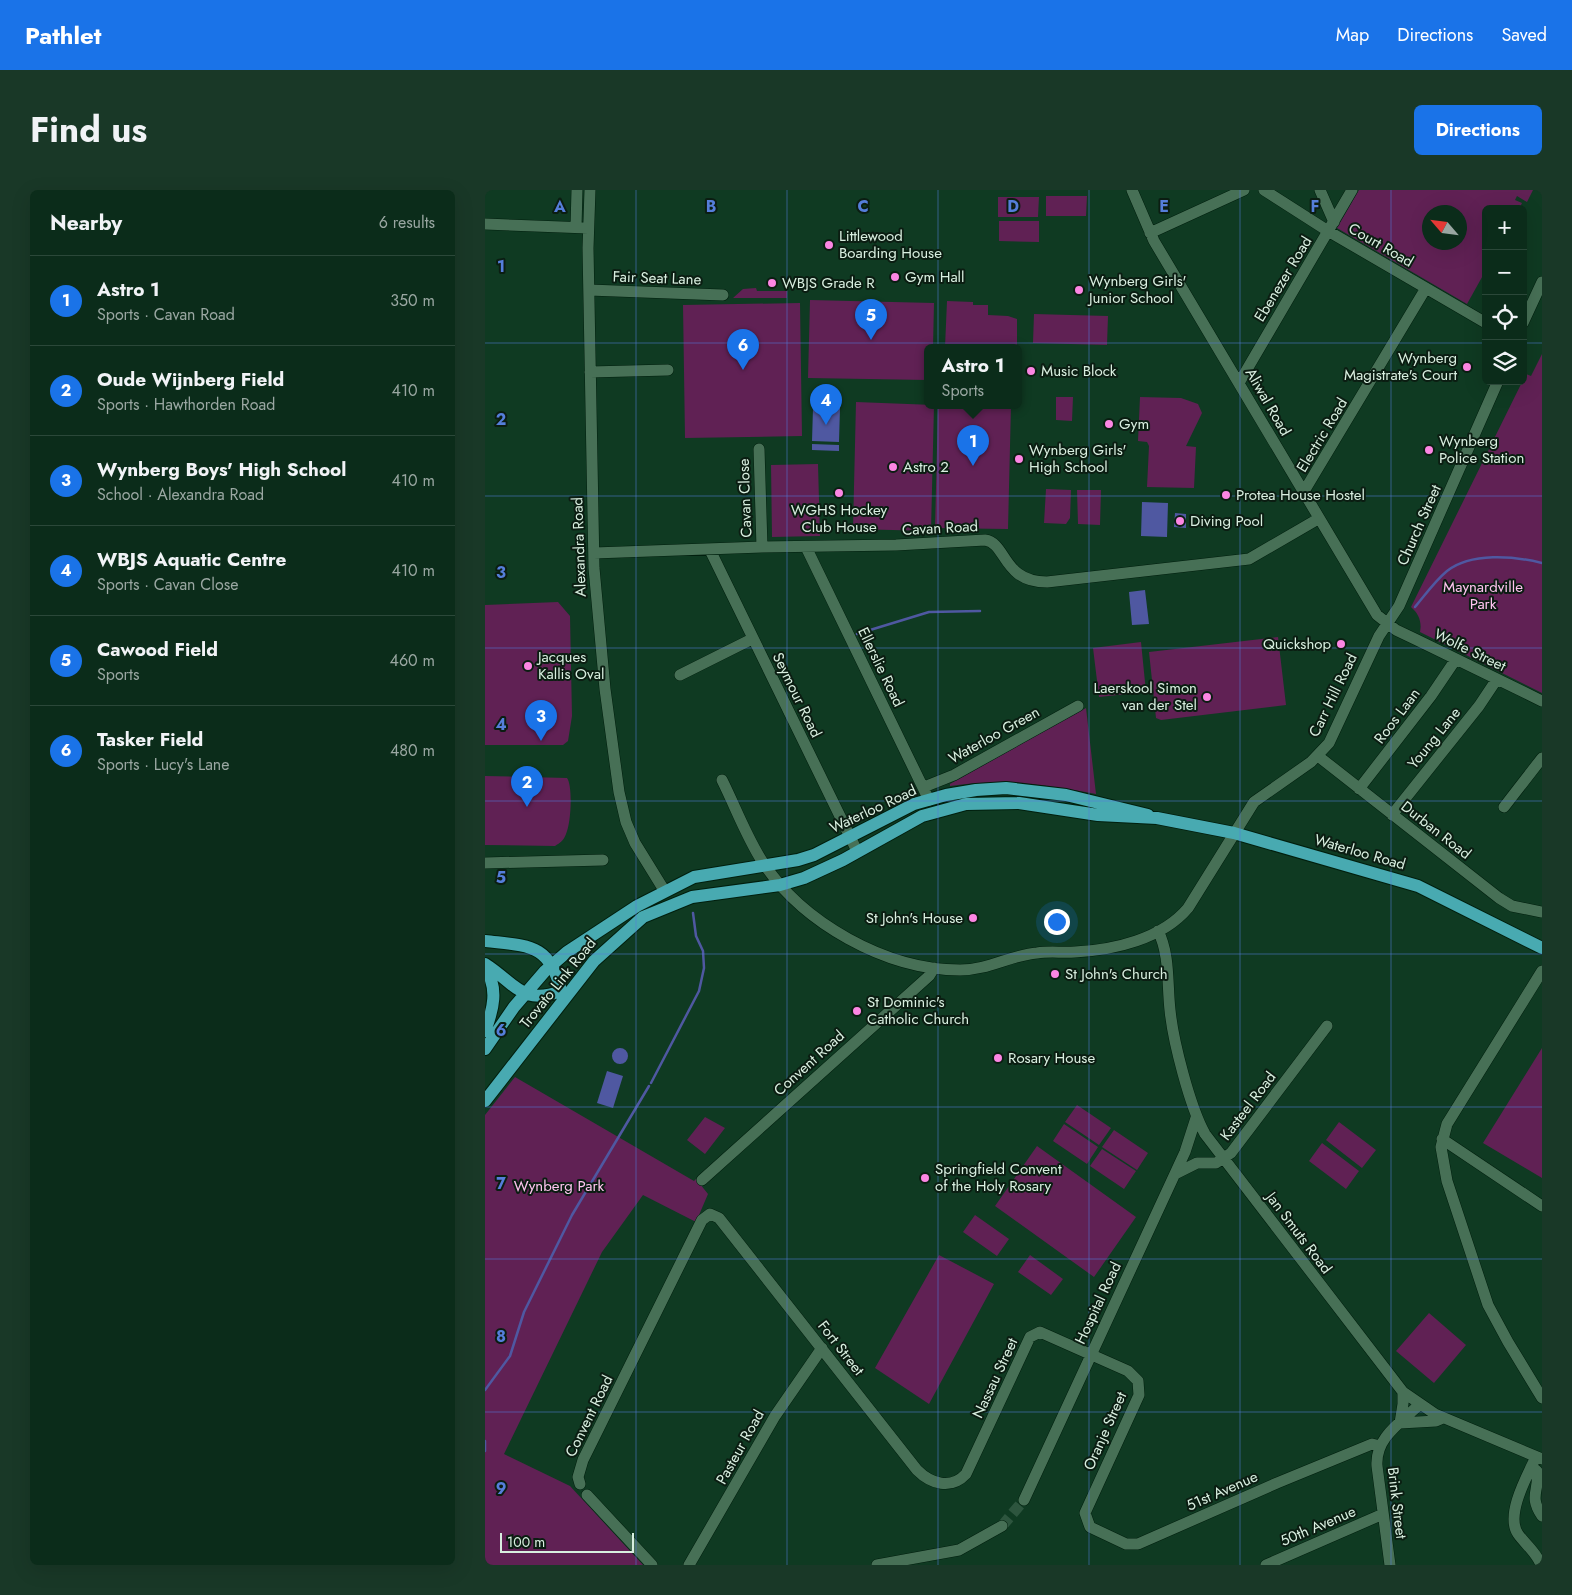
<!DOCTYPE html>
<html lang="en">
<head>
<meta charset="utf-8">
<style>
	body { margin:0; font-family:Jost,sans-serif; background:#193827; color:#f1f3f6 }
	.controls { position:absolute; right:15px; top:15px; display:grid; overflow:hidden; border-radius:8px; box-shadow:0 5px 20px #0002 }
	.controls button { width:45px; height:45px; display:grid; place-items:center; padding:0; border:0; border-bottom:1px solid #2b4839; background:#0b2c1a; color:#f1f3f6; font:25px sans-serif }
	.compass { position:absolute; left:937px; top:15px; width:45px; height:45px; border-radius:50%; background:#0b2c1a; box-shadow:0 5px 20px #0002; rotate:298deg }
	.scale { position:absolute; left:15px; bottom:12px; width:134px; box-sizing:border-box; padding-left:5px; border:2px solid #d9efe0; border-top:0; font-size:14px; line-height:18px; white-space:nowrap; color:#d9efe0; -webkit-text-stroke:4px #0b1d12; paint-order:stroke }
	.you { position:absolute; left:571px; top:731px; width:18px; height:18px; margin:-12px; border:4px solid #fff; border-radius:50%; background:#1a73e8; box-shadow:0 0 0 8px #1a73e833 }
	.badge { display:grid; place-items:center; width:32px; height:32px; border-radius:50%; background:#1a73e8; color:#fff; font-size:16px; font-weight:700 }
	.pin { position:absolute; translate:-50% -41px; filter:drop-shadow(0 1px 2px #0008) }
	.pin::after { content:''; position:absolute; top:26px; width:18px; height:15px; background:inherit; clip-path:polygon(0 0,100% 0,50% 100%) }
	.popup { position:absolute; left:439px; top:154px; width:98px; height:65px; box-sizing:border-box; display:grid; place-content:center; border-radius:8px; background:#0b2c1a; filter:drop-shadow(0 1px 4px #0005); font-size:16px; white-space:nowrap; color:#9aa7a2 }
	.popup b { font-size:19px; color:#f1f3f6 }
	.popup::after { content:''; position:absolute; left:50%; top:100%; margin-left:-10px; border:10px solid transparent; border-top-color:#0b2c1a }
	.list { margin:0; padding:0; list-style:none }
	h2 { display:flex; justify-content:space-between; align-items:center; height:65px; margin:0; padding:0 20px; font-size:21px }
	h2 small { font-size:16px; font-weight:400; color:#9aa7a2 }
	.list li { display:grid; grid-template-columns:32px 1fr auto; gap:15px; align-items:center; box-sizing:border-box; height:90px; padding:0 20px; border-top:1px solid #2b4839 }
	.list b { display:block; font-size:19px; white-space:nowrap }
	.list p { margin:0; font-size:16px; white-space:nowrap; color:#9aa7a2 }
	.list em { font-size:16px; font-style:normal; color:#9aa7a2 }
	.icon { flex:none; width:28px; height:28px; fill:none; stroke:currentColor; stroke-width:2; stroke-linecap:round; stroke-linejoin:round }
	.map { position:relative; flex:none; width:1057px; height:1375px; overflow:hidden; border-radius:8px }
	header { display:flex; align-items:center; gap:30px; box-sizing:border-box; height:70px; padding:0 25px; background:#1a73e8; color:#fff }
	header strong { font-size:24px }
	nav { display:flex; gap:28px; margin-inline-start:auto; font-size:18px }
	.intro { display:flex; align-items:center; justify-content:space-between; box-sizing:border-box; height:120px; padding:0 30px }
	h1 { margin:0; font-size:35px }
	.button { padding:12px 22px; border-radius:8px; background:#1a73e8; color:#fff; font-size:18px; font-weight:700 }
	main { display:flex; gap:30px; padding:0 30px }
	aside { flex:1; background:#0b2c1a; border-radius:8px; box-shadow:0 5px 20px #0002 }
	.map>svg:first-child { display:block }
	.green { fill:#602154; fill-rule:evenodd }
	.water { fill:#4f58a1 }
	.lines { fill:none; stroke-linecap:round; stroke-linejoin:round }
	.stream { stroke:#4f58a1; stroke-width:2.5 }
	.minor-tunnel { stroke:#2d553e; stroke-width:11; stroke-dasharray:11 5.5; stroke-linecap:butt }
	.minor-casing { stroke:#011f0e; stroke-width:12 }
	.major-casing { stroke:#011f0e; stroke-width:14 }
	.minor { stroke:#477056; stroke-width:11 }
	.major { stroke:#48aab1; stroke-width:12 }
	.grid { fill:none; stroke:#557eda; stroke-width:1; stroke-opacity:0.55 }
	.poi-dot { fill:#fc86e3; stroke:#0b1d12; stroke-width:2 }
	.labels { text-anchor:middle; dominant-baseline:central; stroke-width:4; stroke-linejoin:round; paint-order:stroke }
	.poi-label { font-size:15px; fill:#d9efe0; stroke:#0b1d12; text-anchor:start }
	.street-label { font-size:15px; fill:#d9efe0; stroke:#0b1d12 }
	.park-label { font-size:15px; fill:#ffc4f0; stroke:#0b1d12 }
	.grid-label { font-size:16px; text-anchor:middle; font-weight:bold; fill:#557eda; stroke:#0b1d12; stroke-width:4; stroke-linejoin:round; paint-order:stroke }
</style>
</head>
<body>
<header>
<strong>Pathlet</strong>
<nav><a>Map</a><a>Directions</a><a>Saved</a></nav>
</header>
<div class="intro"><h1>Find us</h1><a class="button">Directions</a></div>
<main>
<aside>
<h2>Nearby<small>6 results</small></h2>
<ul class="list">
<li><span class="badge">1</span><div><b>Astro 1</b><p>Sports · Cavan Road</p></div><em>350 m</em></li>
<li><span class="badge">2</span><div><b>Oude Wijnberg Field</b><p>Sports · Hawthorden Road</p></div><em>410 m</em></li>
<li><span class="badge">3</span><div><b>Wynberg Boys' High School</b><p>School · Alexandra Road</p></div><em>410 m</em></li>
<li><span class="badge">4</span><div><b>WBJS Aquatic Centre</b><p>Sports · Cavan Close</p></div><em>410 m</em></li>
<li><span class="badge">5</span><div><b>Cawood Field</b><p>Sports</p></div><em>460 m</em></li>
<li><span class="badge">6</span><div><b>Tasker Field</b><p>Sports · Lucy's Lane</p></div><em>480 m</em></li>
</ul>
</aside>
<div class="map">
<svg width="1057" height="1375" viewBox="0 0 1057 1375">
	<rect width="100%" height="100%" fill="#0f3a22"/>
	<path class="green" d="M874,0H1048L1042,12L1032,6L1030,10L1037,13L1034,19H1001V80L982,114L852,38ZM944,22H974V52H944Z
		M561,6H602L601,26H561Z
		M513,7H554L553,27H513Z
		M514,31H554V52L514,51Z
		M271,98L272,101H302V108H248L258,99Z
		M325,110L449,113L448,157H443V190L323,188Z
		M462,111L488,112V115H503V125L523,126L532,129V157H460Z
		M315,113L317,246L200,248L198,115Z
		M549,124L623,126L622,155L548,153Z
		M1057,164V503L935,442C937,432 934,424 926,417L1041,184L1046,186Z
		M571,207H588L587,231L571,230Z
		M655,207L696,208L713,214L717,223L701,256L711,257L709,298L662,297L664,256L662,252L653,251Z
		M371,212L449,215L446,341L368,339Z
		M453,215H526L523,339L450,338Z
		M333,274L335,346L287,347L286,275Z
		M561,299L586,300L585,328L581,334L559,333Z
		M592,300H616L615,335L593,334Z
		M73,412L85,426L87,526L83,551L78,555H0V415Z
		M793,447L801,515L676,530L671,528L664,462Z
		M656,452L661,502L614,507L608,458Z
		M601,518L611,604C559,595 518,588 465,596V594Z
		M0,586L82,588C88,596 86,634 81,644C79,650 75,653 70,656L0,655Z
		M1057,858V988L998,953Z
		M30,887L209,991L211,989L223,1004L211,1032L158,1005L117,1062L19,1264L85,1296L158,1375H0V925Z
		M592,915L626,938L614,955L580,932Z
		M220,927L240,938L220,964L202,950Z
		M854,932L891,960L877,978L841,950Z
		M579,934L613,957L602,974L568,951Z
		M629,940L663,963L652,980L617,957Z
		M837,953L874,981L861,999L824,971Z
		M552,956L651,1027L609,1087L510,1016Z
		M617,959L651,981L639,999L605,976Z
		M490,1025L524,1049L512,1066L478,1042Z
		M454,1065L509,1094L444,1214L390,1178Z
		M545,1065L578,1089L566,1105L533,1082Z
		M944,1123L981,1155L949,1193L911,1161Z"/>
	<path class="water" d="M328,218H355L354,252L327,251Z
		M327,254L354,255V261L327,260Z
		M657,312L683,313L682,347L656,346Z
		M690,323L701,324V338L689,337Z
		M660,400L664,434L647,435L644,402Z
		M127 866a8 8 0 1 1 16 0a8 8 0 1 1-16 0Z
		M122,881L138,886L128,918L112,913Z"/>
	<g class="lines">
		<path class="stream" d="M930,417C940,405 950,391 962,381C986,362 1029,366 1057,373
			M372,444L444,422L495,421
			M166,893L214,801L219,778L218,761L211,746L208,723
			M0,1200L25,1166L39,1122L87,1025L164,896
			M0,1251V1261"/>
		<path class="minor-tunnel" d="M517,1336L539,1310"/>
		<defs>
			<path id="minor" d="M105,0L103,58L109,378L120,499L134,602L141,632L150,653L179,700
				M647,0L669,51L892,425L911,440L932,450L1057,511
				M779,0L843,41L1001,133
				M835,0L849,32
				M0,34L103,38
				M91,37L92,0
				M665,43L759,0
				M104,100L238,105
				M1038,133L1057,92
				M105,182L183,180
				M754,193L867,0
				M274,259L277,357
				M818,303L941,98
				M321,357L444,610
				M225,360L372,661
				M109,363L277,357L411,355L500,350C522,353 517,392 562,392L764,369L833,329
				M195,485L267,449
				M833,566L1014,708L1027,716L1057,722
				M237,590C250,616 261,646 277,671C317,733 401,780 475,780C503,780 526,765 552,763C565,761 577,763 590,762C629,760 677,749 703,718L769,612L826,572L844,553L894,446L914,416L1013,191
				M439,597L469,585L593,516
				M874,599L946,506L971,469
				M1019,617L1057,568
				M907,625L994,516L1012,489
				M0,673L118,670
				M673,741C685,764 682,794 685,820C688,851 705,917 720,944L918,1202L950,1224L1057,1269
				M1057,781L962,934L956,957L962,991L1003,1115L1023,1152L1057,1208
				M957,949L1057,1016
				M690,984L712,973H731L746,963L842,836
				M217,990L444,786L449,778
				M918,1202V1214L915,1233L951,1231L958,1228
				M1051,1267C1042,1286 1020,1325 1033,1344C1040,1354 1052,1363 1056,1375
				M1047,1277L1052,1281C1055,1301 1043,1305 1057,1326
				M95,1294L93,1287L98,1270L217,1030L225,1024L234,1028L432,1280C446,1294 466,1300 481,1284L545,1147L555,1142L643,1181L653,1191L654,1205L600,1323L605,1337L641,1354H653L792,1293L887,1254L895,1256
				M102,1305L167,1375
				M539,1310L700,962L711,928
				M204,1375L290,1226L337,1158
				M392,1375L474,1360L517,1336
				M781,1375L898,1324
				M905,1375L892,1276C890,1248 915,1233 934,1215"/>
			<path id="major" d="M0,751C43,756 65,753 76,801C37,816 30,793 0,774
				M0,778C14,798 8,820 0,841
				M0,859L29,817L60,781L82,762L152,716L209,687L313,670L329,665L429,614L461,605L491,600L521,598L581,605L663,625
				M0,911L109,771L158,727L207,707L295,695L319,688L358,670L437,626L481,614L534,613L613,625L672,628L749,643L933,696L1057,758"/>
		</defs>
		<use href="#minor" class="minor-casing"/>
		<use href="#major" class="major-casing"/>
		<use href="#minor" class="minor"/>
		<use href="#major" class="major"/>
	</g>
	<path class="grid" d="M151,0V1375M302,0V1375M453,0V1375M604,0V1375M755,0V1375M906,0V1375M0,153H1001M1038,153H1057M0,306H1057M0,458H1057M0,611H1057M0,764H1057M0,917H1057M0,1069H1057M0,1222H1057"/>
	<g class="poi-dot">
		<circle cx="344" cy="55" r="5"/>
		<circle cx="410" cy="87" r="5"/>
		<circle cx="287" cy="93" r="5"/>
		<circle cx="594" cy="100" r="5"/>
		<circle cx="982" cy="177" r="5"/>
		<circle cx="546" cy="181" r="5"/>
		<circle cx="624" cy="234" r="5"/>
		<circle cx="944" cy="260" r="5"/>
		<circle cx="534" cy="269" r="5"/>
		<circle cx="408" cy="277" r="5"/>
		<circle cx="354" cy="303" r="5"/>
		<circle cx="741" cy="305" r="5"/>
		<circle cx="695" cy="331" r="5"/>
		<circle cx="856" cy="454" r="5"/>
		<circle cx="43" cy="476" r="5"/>
		<circle cx="722" cy="507" r="5"/>
		<circle cx="488" cy="728" r="5"/>
		<circle cx="570" cy="784" r="5"/>
		<circle cx="372" cy="821" r="5"/>
		<circle cx="513" cy="868" r="5"/>
		<circle cx="440" cy="988" r="5"/>
	</g>
	<g class="labels">
		<g class="poi-label">
			<text x="354" y="46">Littlewood<tspan x="354" dy="17">Boarding House</tspan></text>
			<text x="420" y="87">Gym Hall</text>
			<text x="604" y="91">Wynberg Girls'<tspan x="604" dy="17">Junior School</tspan></text>
			<text x="297" y="93">WBJS Grade R</text>
			<text x="972" y="168" text-anchor="end">Wynberg<tspan x="972" dy="17">Magistrate's Court</tspan></text>
			<text x="556" y="181">Music Block</text>
			<text x="634" y="234">Gym</text>
			<text x="954" y="251">Wynberg<tspan x="954" dy="17">Police Station</tspan></text>
			<text x="544" y="260">Wynberg Girls'<tspan x="544" dy="17">High School</tspan></text>
			<text x="418" y="277">Astro 2</text>
			<text x="751" y="305">Protea House Hostel</text>
			<text x="354" y="320" text-anchor="middle">WGHS Hockey<tspan x="354" dy="17">Club House</tspan></text>
			<text x="705" y="331">Diving Pool</text>
			<text x="846" y="454" text-anchor="end">Quickshop</text>
			<text x="53" y="467">Jacques<tspan x="53" dy="17">Kallis Oval</tspan></text>
			<text x="712" y="498" text-anchor="end">Laerskool Simon<tspan x="712" dy="17">van der Stel</tspan></text>
			<text x="478" y="728" text-anchor="end">St John's House</text>
			<text x="580" y="784">St John's Church</text>
			<text x="382" y="812">St Dominic's<tspan x="382" dy="17">Catholic Church</tspan></text>
			<text x="523" y="868">Rosary House</text>
			<text x="450" y="979">Springfield Convent<tspan x="450" dy="17">of the Holy Rosary</tspan></text>
		</g>
		<g class="street-label">
			<text transform="translate(896 55) rotate(30)">Court Road</text>
			<text transform="translate(172 88) rotate(2)">Fair Seat Lane</text>
			<text transform="translate(798 89) rotate(-59)">Ebenezer Road</text>
			<text transform="translate(783 212) rotate(60)">Aliwal Road</text>
			<text transform="translate(837 245) rotate(-59)">Electric Road</text>
			<text transform="translate(260 308) rotate(-92)">Cavan Close</text>
			<text transform="translate(934 335) rotate(-66)">Church Street</text>
			<text transform="translate(455 338) rotate(-3)">Cavan Road</text>
			<text transform="translate(94 357) rotate(-92)">Alexandra Road</text>
			<text transform="translate(985 460) rotate(26)">Wolfe Street</text>
			<text transform="translate(396 477) rotate(64)">Ellerslie Road</text>
			<text transform="translate(312 505) rotate(64)">Seymour Road</text>
			<text transform="translate(848 505) rotate(-64)">Carr Hill Road</text>
			<text transform="translate(912 526) rotate(-53)">Roos Laan</text>
			<text transform="translate(509 545) rotate(-29)">Waterloo Green</text>
			<text transform="translate(949 548) rotate(-51)">Young Lane</text>
			<text transform="translate(388 619) rotate(-25)">Waterloo Road</text>
			<text transform="translate(951 640) rotate(38)">Durban Road</text>
			<text transform="translate(875 662) rotate(16)">Waterloo Road</text>
			<text transform="translate(73 793) rotate(-51)">Trovato Link Road</text>
			<text transform="translate(324 873) rotate(-42)">Convent Road</text>
			<text transform="translate(763 916) rotate(-53)">Kasteel Road</text>
			<text transform="translate(814 1043) rotate(53)">Jan Smuts Road</text>
			<text transform="translate(613 1113) rotate(-65)">Hospital Road</text>
			<text transform="translate(356 1158) rotate(52)">Fort Street</text>
			<text transform="translate(510 1188) rotate(-65)">Nassau Street</text>
			<text transform="translate(104 1226) rotate(-64)">Convent Road</text>
			<text transform="translate(620 1241) rotate(-66)">Oranje Street</text>
			<text transform="translate(255 1257) rotate(-61)">Pasteur Road</text>
			<text transform="translate(737 1301) rotate(-24)">51st Avenue</text>
			<text transform="translate(912 1313) rotate(83)">Brink Street</text>
			<text transform="translate(833 1336) rotate(-23)">50th Avenue</text>
		</g>
		<g class="park-label">
			<text x="998" y="397">Maynardville<tspan x="998" dy="17">Park</tspan></text>
			<text x="74" y="996">Wynberg Park</text>
		</g>
	</g>
	<g class="grid-label">
		<text x="75" y="22">A</text>
		<text x="226" y="22">B</text>
		<text x="378" y="22">C</text>
		<text x="528" y="22">D</text>
		<text x="679" y="22">E</text>
		<text x="830" y="22">F</text>
		<text x="16" y="82">1</text>
		<text x="16" y="235">2</text>
		<text x="16" y="388">3</text>
		<text x="16" y="540">4</text>
		<text x="16" y="693">5</text>
		<text x="16" y="846">6</text>
		<text x="16" y="999">7</text>
		<text x="16" y="1152">8</text>
		<text x="16" y="1304">9</text>
	</g>
</svg>
<div class="controls">
<button>+</button>
<button>−</button>
<button><svg class="icon" aria-label="locate" viewBox="0 0 24 24"><circle cx="12" cy="12" r="6"/><path d="M12 2v4M12 18v4M2 12h4M18 12h4"/></svg></button>
<button><svg class="icon" aria-label="layers" viewBox="0 0 24 24"><path d="M12 4l9 5-9 5-9-5zM3 14l9 5 9-5"/></svg></button>
</div>
<svg class="compass" viewBox="-18 -18 36 36"><path d="M0-13l5 13h-10z" fill="#e53935"/><path d="M0 13l5-13h-10z" fill="#9aa7a2"/></svg>
<div class="scale">100 m</div>
<div class="you"></div>
<div class="pin badge" style="left:488px;top:276px">1</div>
<div class="popup"><b>Astro 1</b>Sports</div>
<div class="pin badge" style="left:42px;top:617px">2</div>
<div class="pin badge" style="left:56px;top:551px">3</div>
<div class="pin badge" style="left:341px;top:235px">4</div>
<div class="pin badge" style="left:386px;top:150px">5</div>
<div class="pin badge" style="left:258px;top:180px">6</div>
</div>
</main>
</body>
</html>
